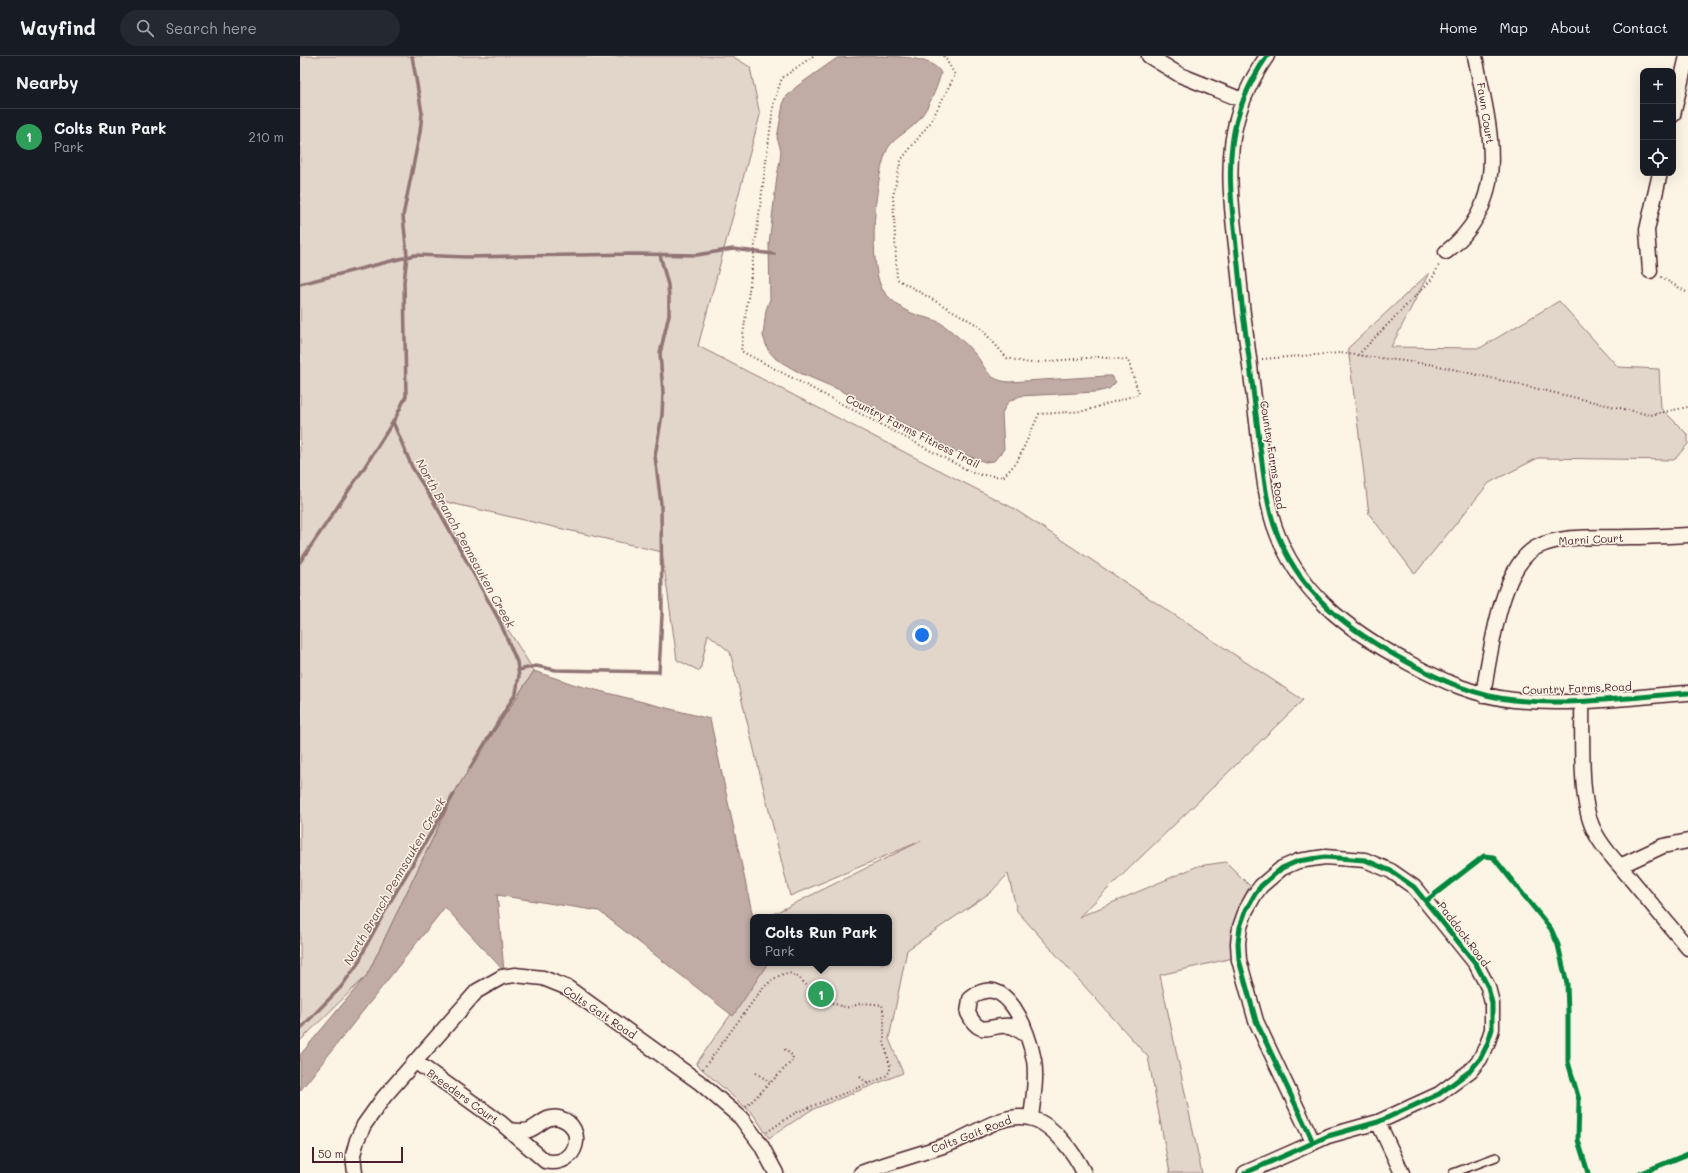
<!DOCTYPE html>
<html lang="en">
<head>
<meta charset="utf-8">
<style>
	body { margin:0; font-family:Mali,sans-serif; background:#242831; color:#f1f3f6 }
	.controls { position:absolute; right:12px; top:12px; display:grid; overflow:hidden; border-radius:8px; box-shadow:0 4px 16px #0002 }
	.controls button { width:36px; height:36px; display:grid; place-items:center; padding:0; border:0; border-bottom:1px solid #363941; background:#171b24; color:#f1f3f6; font:20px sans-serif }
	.scale { position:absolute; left:12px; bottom:10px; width:91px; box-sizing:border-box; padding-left:4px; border:2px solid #4a1f2b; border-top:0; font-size:11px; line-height:14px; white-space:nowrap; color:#4a1f2b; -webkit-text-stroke:3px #fcf5e5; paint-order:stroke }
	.you { position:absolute; left:622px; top:579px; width:14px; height:14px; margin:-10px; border:3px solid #fff; border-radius:50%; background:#1a73e8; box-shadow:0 0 0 6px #1a73e833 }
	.badge { display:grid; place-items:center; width:26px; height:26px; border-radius:50%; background:#d1495b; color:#fff; font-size:13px; font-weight:700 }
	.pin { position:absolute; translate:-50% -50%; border:2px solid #fff; box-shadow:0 1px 4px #0006 }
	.popup { position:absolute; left:450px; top:858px; width:142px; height:52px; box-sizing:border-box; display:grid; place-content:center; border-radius:8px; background:#171b24; filter:drop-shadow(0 1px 3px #0005); font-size:13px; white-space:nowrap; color:#9ea1a6 }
	.popup b { font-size:15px; color:#f1f3f6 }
	.popup::after { content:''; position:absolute; left:50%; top:100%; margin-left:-8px; border:8px solid transparent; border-top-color:#171b24 }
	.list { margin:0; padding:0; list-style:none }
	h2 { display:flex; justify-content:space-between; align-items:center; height:52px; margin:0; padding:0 16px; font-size:17px }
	h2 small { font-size:13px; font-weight:400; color:#9ea1a6 }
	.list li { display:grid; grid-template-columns:26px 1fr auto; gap:12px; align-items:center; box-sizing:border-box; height:56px; padding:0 16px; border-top:1px solid #363941 }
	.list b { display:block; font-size:15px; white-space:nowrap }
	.list p { margin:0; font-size:13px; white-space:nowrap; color:#9ea1a6 }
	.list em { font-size:13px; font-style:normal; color:#9ea1a6 }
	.icon { flex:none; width:22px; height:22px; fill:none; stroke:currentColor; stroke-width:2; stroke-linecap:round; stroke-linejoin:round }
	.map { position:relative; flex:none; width:1388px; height:1117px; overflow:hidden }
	header { display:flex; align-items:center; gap:24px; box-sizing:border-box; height:56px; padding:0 20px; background:#171b24; border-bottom:1px solid #363941 }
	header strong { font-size:19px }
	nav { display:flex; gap:22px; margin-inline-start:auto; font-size:14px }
	.search { width:280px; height:36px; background:#242831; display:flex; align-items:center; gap:10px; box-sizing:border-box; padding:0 14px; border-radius:22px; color:#9ea1a6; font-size:15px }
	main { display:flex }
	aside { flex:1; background:#171b24 }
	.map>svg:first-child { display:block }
	.green { fill:#e2d5ca; stroke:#967a7a }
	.water { fill:#c0aca5; stroke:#917474 }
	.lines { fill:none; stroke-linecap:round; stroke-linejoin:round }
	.stream { stroke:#917474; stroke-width:3.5 }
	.service-casing { stroke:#4a1f2b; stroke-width:10 }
	.minor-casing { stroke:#4a1f2b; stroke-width:17 }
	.path { stroke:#4a1f2b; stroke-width:2; stroke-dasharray:1 3; stroke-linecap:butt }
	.service { stroke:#fcf5e5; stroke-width:7 }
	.minor { stroke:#fcf5e5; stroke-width:14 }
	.cycleway-casing { stroke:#fcf5e5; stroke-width:8 }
	.cycleway { stroke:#00873e; stroke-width:5 }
	.labels { text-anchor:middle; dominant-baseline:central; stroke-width:3; stroke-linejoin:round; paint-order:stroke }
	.street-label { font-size:11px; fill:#4a1f2b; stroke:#fcf5e5 }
	.water-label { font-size:12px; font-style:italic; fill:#6d4950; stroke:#fcf5e5 }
</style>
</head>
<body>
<header>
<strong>Wayfind</strong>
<div class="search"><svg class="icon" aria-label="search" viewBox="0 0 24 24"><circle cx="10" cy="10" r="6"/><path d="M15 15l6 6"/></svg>Search here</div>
<nav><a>Home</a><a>Map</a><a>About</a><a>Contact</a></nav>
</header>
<main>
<aside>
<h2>Nearby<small></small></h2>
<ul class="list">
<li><span class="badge" style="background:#2e9e5b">1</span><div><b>Colts Run Park</b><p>Park</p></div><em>210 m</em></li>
</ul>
</aside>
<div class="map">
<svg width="1388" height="1117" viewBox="0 0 1388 1117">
	<rect width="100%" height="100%" fill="#fcf5e5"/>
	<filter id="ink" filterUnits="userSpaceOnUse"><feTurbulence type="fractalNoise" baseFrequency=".025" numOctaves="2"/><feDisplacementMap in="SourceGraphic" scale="8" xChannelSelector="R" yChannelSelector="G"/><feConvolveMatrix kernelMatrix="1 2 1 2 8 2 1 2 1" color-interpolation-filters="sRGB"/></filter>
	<g filter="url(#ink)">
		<path class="green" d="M0,0H432L450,11L460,59L398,290L713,452L1003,644L779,861L898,810L926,806L957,837L937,901L860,919L902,1117H870L848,1001L717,855L708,818L691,836L607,894L589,983L603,1017L511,1054L469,1082L453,1058L396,1008L467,907H589V861H467L621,785L490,840L430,596L408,578L400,615L377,604L362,496L142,445L172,516L234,615L157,732L67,919L0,985Z
			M1129,217L1091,291L1180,292L1259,245L1318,311L1359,313L1361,352L1388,379V388L1374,404L1238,402L1189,427L1115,518L1069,458L1048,292Z"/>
		<path class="water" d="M572,0C594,0 632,0 641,17C637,33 628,53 617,66C609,75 595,81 588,92C575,116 566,216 585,237C592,245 603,254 614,258C623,262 634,262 642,268C654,277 666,287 676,299C687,313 687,324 709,326L806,320H811L816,326L809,333L796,336L720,340L708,346L702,357L704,393L694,405L685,406L657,396L540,334L500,317L476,303L468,294L463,280L466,254L470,243L469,188L477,120L480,105L481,94L477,82L484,43L496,31L537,2Z
			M234,615L276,629L410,663L453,861V907H468L433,960L299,855L197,839L204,915L145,851L0,1035V999L67,919L157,732Z"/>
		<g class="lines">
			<path class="stream" d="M0,228L115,199L166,201L334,198L397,199L433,193L474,198
				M93,366L112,411L138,453L200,566L217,606L219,620L216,637L170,712
				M0,506L64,412L96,361L106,340L104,226L107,200L103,160L120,76L122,57L112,0
				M219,614L236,610L256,614L359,616L362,559L361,448L355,400L362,359L363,337L360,297L369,259V242L368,229L360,199
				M0,973L41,931L59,906L66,890L90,846L154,738"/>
			<defs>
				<path id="service" d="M1153,1117L1196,1101"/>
				<path id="minor" d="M849,0L880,19L942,44
					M967,0C925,61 927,110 935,181C938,206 940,232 943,258C949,300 954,341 959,383C963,412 965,441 974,469C997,537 1049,575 1109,607C1142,625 1176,640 1214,644C1271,650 1331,641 1388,637
					M1373,59L1387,0
					M1146,196C1213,144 1189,71 1175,0
					M1350,215L1347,174L1360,117
					M1183,639C1190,600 1200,510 1237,491C1263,478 1299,482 1327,481C1347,481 1368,480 1388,479
					M1282,644C1283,678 1279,739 1292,770C1298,785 1309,798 1320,810
					M1388,785L1363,790L1320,810L1388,892
					M726,979C721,976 716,971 710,970C690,967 681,984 668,957L670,943C706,911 729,977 734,1004C737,1023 733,1043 731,1062
					M116,1006L201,1067L245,1105C278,1113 288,1070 259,1062C246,1059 240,1070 229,1074C223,1076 216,1075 210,1074
					M1078,1066L1102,1117
					M55,1117L53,1099L57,1084L64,1069L84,1041L177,935L202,921L215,919L243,922L268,932L399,1026L441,1062L461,1089L476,1117
					M561,1117C590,1106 620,1098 649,1088C674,1079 702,1056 729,1062C752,1066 775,1098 784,1117
					M945,1117L995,1095L1028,1080L1078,1066L1139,1038L1170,1015L1180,1003L1187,989L1192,973V947L1188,931L1176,908L1114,831L1091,815L1065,804L1025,801L998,805L982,812L961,830L955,838L946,854L940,871L938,887L939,904L956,965L1013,1086"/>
			</defs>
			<use href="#service" class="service-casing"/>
			<use href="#minor" class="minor-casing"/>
			<path class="path" d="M513,0L482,22L474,45L441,295L675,418L703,421L717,406L739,358L784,355L839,338L828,304L798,301L729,307L707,302L679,270L597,223L593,140L601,104L630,67L655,19L644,0
				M1361,221L1388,237
				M1058,299L1132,223L1140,207
				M962,303L1040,297L1135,309L1350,359L1388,351
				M403,1013L462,933C494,903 495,922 519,940C526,945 537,949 545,951C550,952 555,949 560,948C567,947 575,948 582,949L584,960V986L590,1010V1015L585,1021L495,1057L467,1076
				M456,1017L470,1026
				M560,1021L568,1028
				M446,1051L492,1005L493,1000L483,992"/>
			<use href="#service" class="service"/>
			<use href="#minor" class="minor"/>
			<defs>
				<path id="cycleway" d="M967,0C925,61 927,110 935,181C938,206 940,232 943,258C949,300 954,341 959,383C963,412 965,441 974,469C997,537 1049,575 1109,607C1142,625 1176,640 1214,644C1271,650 1331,641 1388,637
					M1126,845L1184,800L1193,801L1251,873L1258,889L1267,928L1268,956V1006L1279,1044L1278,1084L1288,1117
					M945,1117L995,1095L1028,1080L1078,1066L1139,1038L1170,1015L1180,1003L1187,989L1192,973V947L1188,931L1176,908L1114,831L1091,815L1065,804L1025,801L998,805L982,812L961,830L955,838L946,854L940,871L938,887L939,904L956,965L1013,1086
					M1341,1117L1388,1098"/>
			</defs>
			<use href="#cycleway" class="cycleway-casing"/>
			<use href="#cycleway" class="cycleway"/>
		</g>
	</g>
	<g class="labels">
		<g class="street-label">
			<text transform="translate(1186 57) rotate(81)">Fawn Court</text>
			<text transform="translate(613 375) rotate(27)">Country Farms Fitness Trail</text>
			<text transform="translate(973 399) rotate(81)">Country Farms Road</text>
			<text transform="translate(1291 483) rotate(-3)">Marni Court</text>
			<text transform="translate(1277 632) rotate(-2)">Country Farms Road</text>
			<text transform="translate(1164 878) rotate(53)">Paddock Road</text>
			<text transform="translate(300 956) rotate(34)">Colts Gait Road</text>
			<text transform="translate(163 1040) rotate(36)">Breeders Court</text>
			<text transform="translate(671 1078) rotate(-21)">Colts Gait Road</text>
		</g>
		<g class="water-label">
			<text transform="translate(166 487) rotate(61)">North Branch Pennsauken Creek</text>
			<text transform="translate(94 825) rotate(-60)">North Branch Pennsauken Creek</text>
		</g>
	</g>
</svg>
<div class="controls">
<button>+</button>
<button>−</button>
<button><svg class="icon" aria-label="locate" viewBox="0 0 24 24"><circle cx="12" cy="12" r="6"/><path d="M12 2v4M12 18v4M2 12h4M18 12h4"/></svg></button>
</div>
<div class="scale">50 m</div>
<div class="you"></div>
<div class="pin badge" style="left:521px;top:938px;background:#2e9e5b">1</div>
<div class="popup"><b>Colts Run Park</b>Park</div>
</div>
</main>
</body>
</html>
